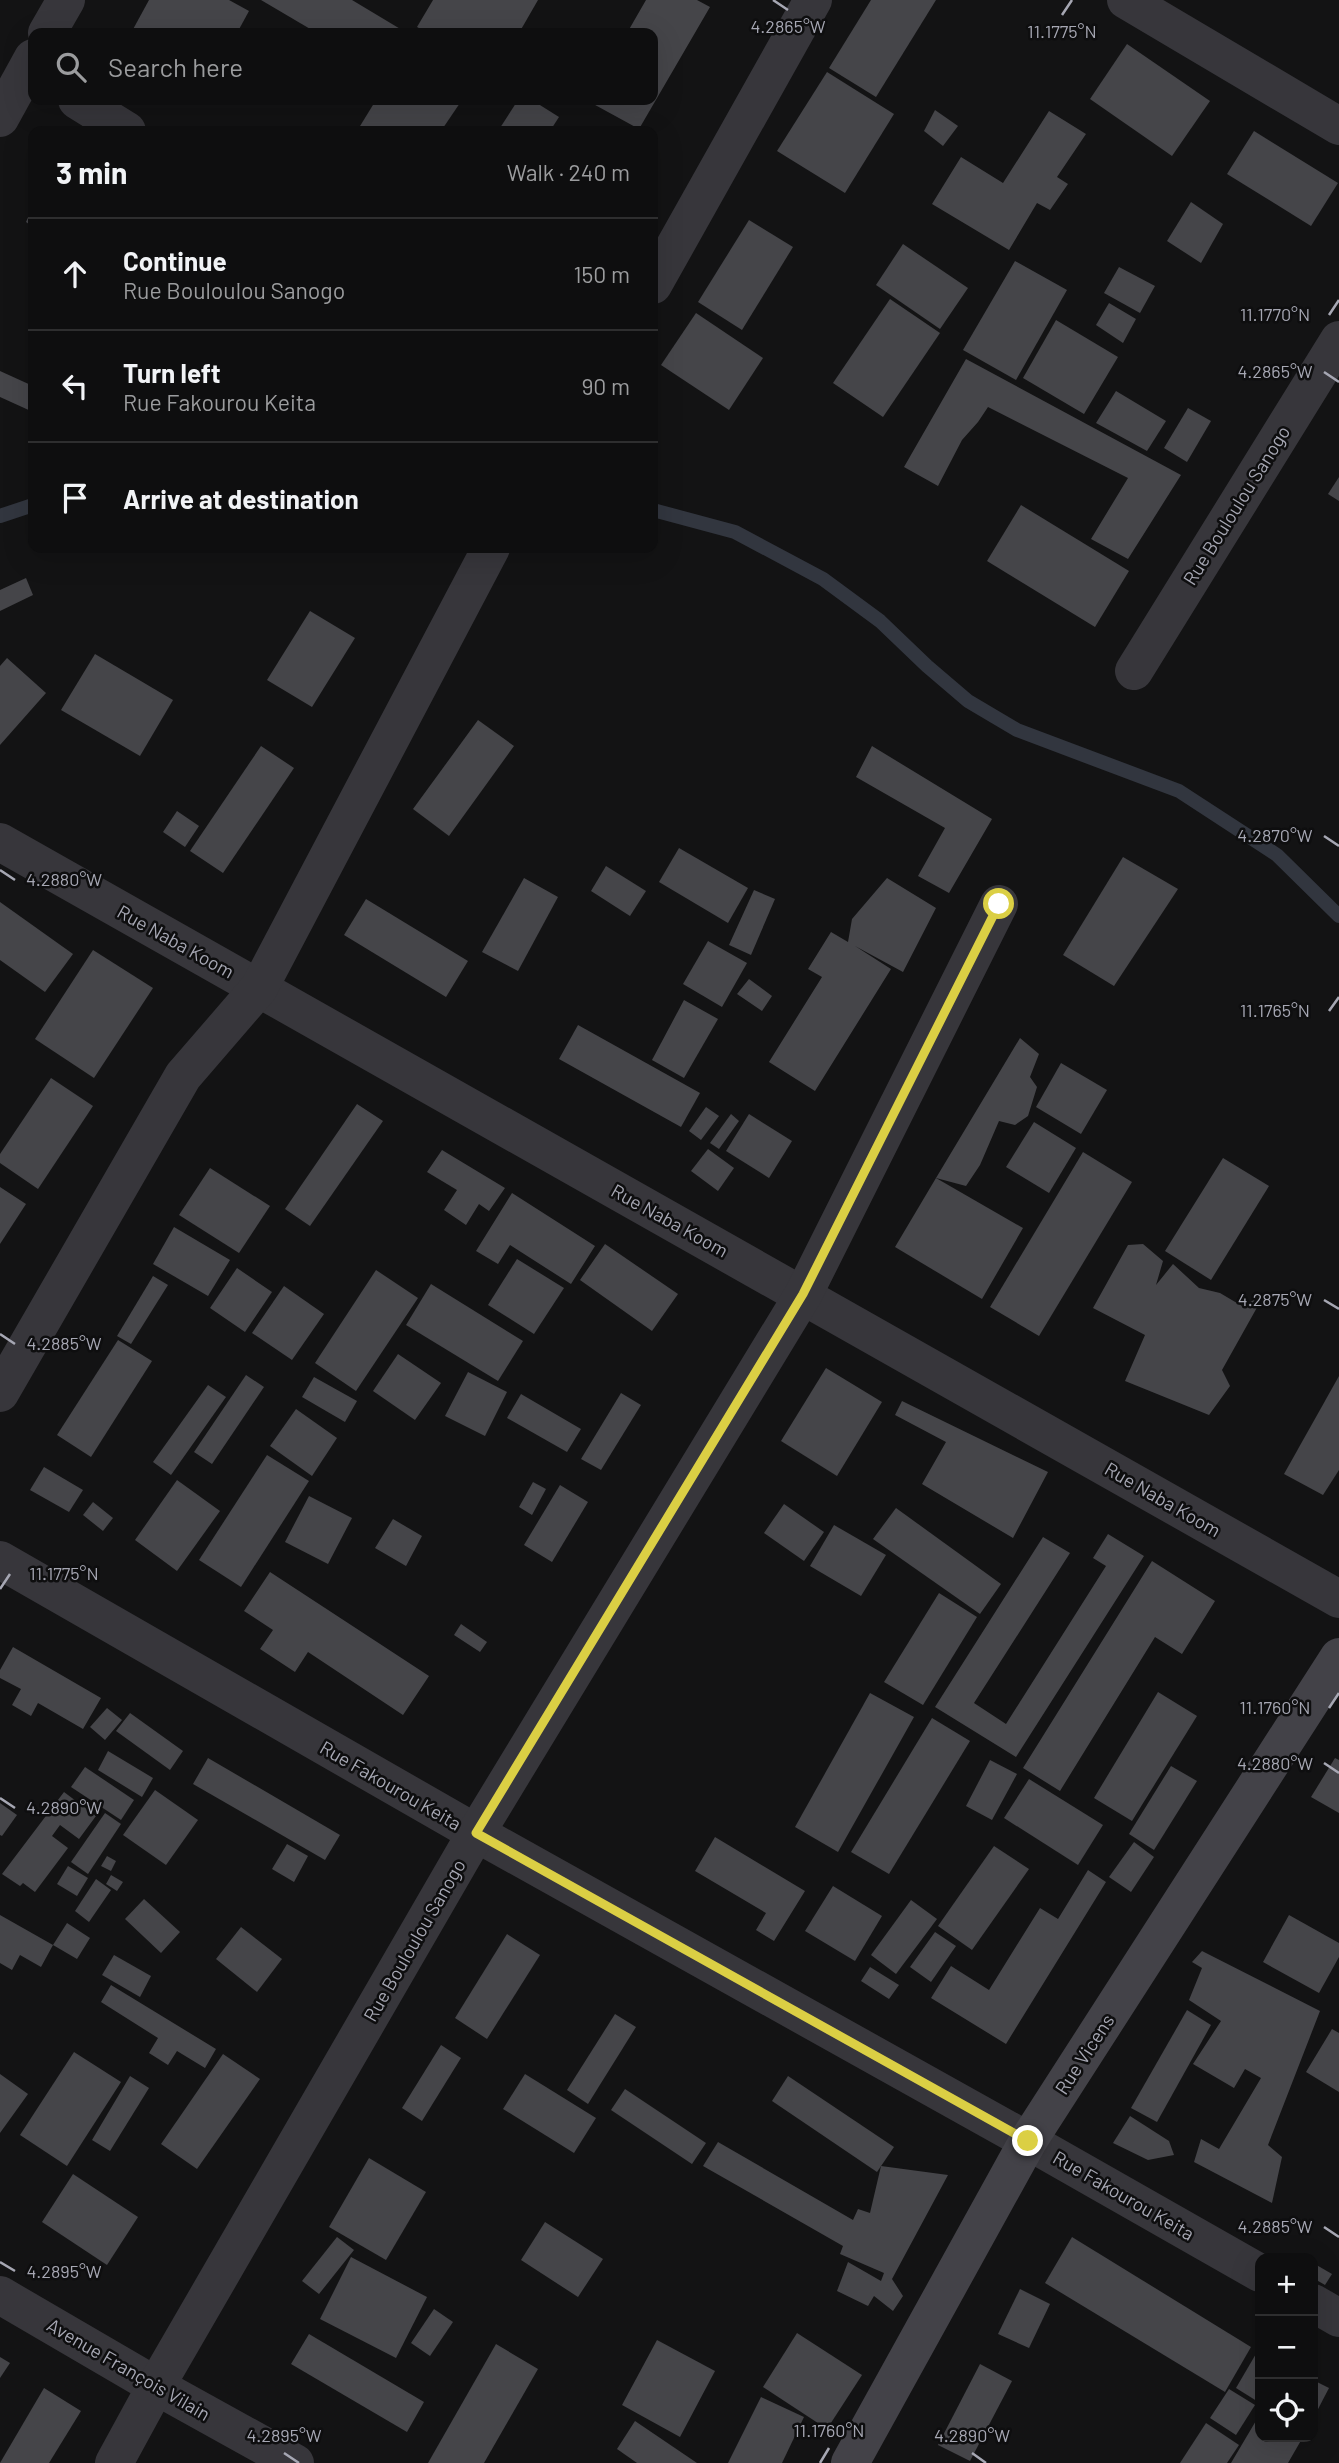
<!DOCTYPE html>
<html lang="en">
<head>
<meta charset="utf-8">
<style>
  body { margin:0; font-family:Barlow,sans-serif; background:#171718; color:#f1f3f6 }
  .controls { position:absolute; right:21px; bottom:21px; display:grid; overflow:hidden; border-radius:14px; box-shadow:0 7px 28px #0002 }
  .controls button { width:63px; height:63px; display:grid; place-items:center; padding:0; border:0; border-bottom:2px solid #2e2e2f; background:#0e0e0f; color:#f1f3f6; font:35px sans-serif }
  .stop { position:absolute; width:21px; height:21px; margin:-16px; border:5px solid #dbcf44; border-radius:50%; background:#fff }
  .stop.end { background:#dbcf44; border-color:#fff; box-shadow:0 2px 7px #0008 }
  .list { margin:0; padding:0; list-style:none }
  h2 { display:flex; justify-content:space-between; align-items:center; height:91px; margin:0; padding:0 28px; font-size:30px }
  h2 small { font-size:23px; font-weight:400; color:#9b9c9e }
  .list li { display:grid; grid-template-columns:46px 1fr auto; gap:21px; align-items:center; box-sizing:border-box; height:112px; padding:0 28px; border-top:2px solid #2e2e2f }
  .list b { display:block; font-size:26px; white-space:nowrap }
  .list p { margin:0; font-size:23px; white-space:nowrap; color:#9b9c9e }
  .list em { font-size:23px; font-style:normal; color:#9b9c9e }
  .icon { flex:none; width:38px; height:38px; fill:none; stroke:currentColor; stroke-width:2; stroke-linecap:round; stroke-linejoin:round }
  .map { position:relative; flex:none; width:1339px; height:2463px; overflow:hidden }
  .search { position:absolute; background:#0e0e0f; box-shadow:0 7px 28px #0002; left:28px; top:28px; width:630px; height:77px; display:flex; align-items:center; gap:18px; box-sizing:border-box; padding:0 24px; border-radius:14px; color:#9b9c9e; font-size:26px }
  .panel { position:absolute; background:#0e0e0f; box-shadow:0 7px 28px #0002; left:28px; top:126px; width:630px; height:427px; border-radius:14px }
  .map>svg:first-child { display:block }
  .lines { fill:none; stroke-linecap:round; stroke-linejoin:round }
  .stream { stroke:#32363f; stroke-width:14 }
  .building { fill:#454549 }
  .street { stroke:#37363b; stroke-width:38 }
  .secondary { stroke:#434248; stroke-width:38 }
  .route { stroke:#dbcf44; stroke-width:9 }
  .ticks { fill:none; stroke:#a6a7b3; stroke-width:2.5 }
  .labels { text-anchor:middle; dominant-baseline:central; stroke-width:5; stroke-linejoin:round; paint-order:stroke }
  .street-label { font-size:19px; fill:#a6a7b3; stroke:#0e0e0f }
  .ticks-label { font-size:18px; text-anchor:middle; fill:#a6a7b3; stroke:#0e0e0f; stroke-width:5; stroke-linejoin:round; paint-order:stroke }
</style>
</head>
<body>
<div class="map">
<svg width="1339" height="2463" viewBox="0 0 1339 2463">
  <rect width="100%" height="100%" fill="#131314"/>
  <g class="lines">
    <g class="stream">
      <path d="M653 510 735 532 823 579 880 621 927 666 968 701 1017 730 1179 791 1277 855 1339 916"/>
      <path d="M0 516 33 505"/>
    </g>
  </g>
  <g class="building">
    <path d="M149 0H229L249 11 237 33H131Z"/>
    <path d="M261 0H352L407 33H317Z"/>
    <path d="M433 0H538L519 33H428L417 27Z"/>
    <path d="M646 0H697L710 7 639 129 586 100H653V33H627Z"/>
    <path d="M871 0H936L876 97 829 68Z"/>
    <path d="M1127 44 1210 101 1172 156 1090 99Z"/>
    <path d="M827 72 894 114 845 193 777 151Z"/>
    <path d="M376 100H462L441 131H357Z"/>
    <path d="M518 100H532L559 117 550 131H498Z"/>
    <path d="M935 110 958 126 943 146 924 131Z"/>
    <path d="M1049 111 1086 134 1057 177 1068 184 1050 210 1037 203 1009 250 932 204 961 157 1003 183Z"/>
    <path d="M1254 131 1338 183 1311 226 1227 174Z"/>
    <path d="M1191 202 1223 224 1201 263 1167 241Z"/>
    <path d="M33 206V227L26 222Z"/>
    <path d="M749 220 793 247 742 330 698 302Z"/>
    <path d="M903 244 968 288 940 329 876 285Z"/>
    <path d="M1015 261 1067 290 1016 380 963 350Z"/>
    <path d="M1119 267 1155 286 1140 313 1104 293Z"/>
    <path d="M890 299 940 333 883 417 833 383Z"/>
    <path d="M1109 303 1136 319 1123 343 1096 325Z"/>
    <path d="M696 313 763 358 729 410 661 365Z"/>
    <path d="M1056 320 1118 357 1084 414 1023 378Z"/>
    <path d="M966 359 1181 475 1128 559 1091 539 1128 478 988 407 978 422 962 440 938 486 904 467Z"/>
    <path d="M0 371 33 386V412L0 397Z"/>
    <path d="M1116 391 1166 421 1147 451 1096 423Z"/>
    <path d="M1188 408 1211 421 1187 462 1164 448Z"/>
    <path d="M1339 477V501L1328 494Z"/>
    <path d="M1021 505 1129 571 1095 627 987 561Z"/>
    <path d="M26 578 33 595 0 611V590Z"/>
    <path d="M310 611 355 638 312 707 267 680Z"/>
    <path d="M95 654 173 700 140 756 61 710Z"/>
    <path d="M7 658 46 693 0 745V666Z"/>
    <path d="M478 720 514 746 449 836 413 809Z"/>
    <path d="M261 746 294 768 223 873 190 851Z"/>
    <path d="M872 746 992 819 949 893 918 876 945 828 856 777Z"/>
    <path d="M177 811 199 826 185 847 163 832Z"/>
    <path d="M679 848 748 888 728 923 659 882Z"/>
    <path d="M1123 857 1178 889 1114 986 1063 955Z"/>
    <path d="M606 866 646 891 630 916 591 891Z"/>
    <path d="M524 878 558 897 518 971 482 952Z"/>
    <path d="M887 878 936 908 903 972 855 946 891 969 815 1091 769 1062 822 977 808 969 831 932 848 942 852 919Z"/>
    <path d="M754 890 775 899 751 955 729 945Z"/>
    <path d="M366 899 468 961 446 997 344 935Z"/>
    <path d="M0 902 73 954 45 992 0 960Z"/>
    <path d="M708 941 747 963 722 1007 683 984Z"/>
    <path d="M93 950 153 988 94 1078 35 1039Z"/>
    <path d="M749 979 772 996 762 1011 737 994Z"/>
    <path d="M684 1000 718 1019 684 1078 652 1060Z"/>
    <path d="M578 1025 700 1093 681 1127 559 1059Z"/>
    <path d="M1020 1038 1039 1054 1030 1077 1037 1087 1028 1116 1015 1125 999 1121 980 1165 966 1186 936 1178Z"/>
    <path d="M1061 1063 1107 1090 1081 1134 1036 1107Z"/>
    <path d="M51 1078 93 1106 38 1189 0 1163V1154Z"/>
    <path d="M357 1104 383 1121 310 1226 285 1209Z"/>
    <path d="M706 1107 719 1116 701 1140 689 1131Z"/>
    <path d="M731 1114 739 1121 719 1149 710 1143Z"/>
    <path d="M749 1114 792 1141 769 1178 726 1151Z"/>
    <path d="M1034 1122 1076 1148 1049 1193 1006 1167Z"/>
    <path d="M708 1149 734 1168 718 1191 691 1171Z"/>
    <path d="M442 1150 505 1188 489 1211 479 1204 466 1225 444 1210 457 1190 427 1172Z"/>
    <path d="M1083 1152 1132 1182 1039 1336 990 1307Z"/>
    <path d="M1223 1158 1269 1186 1211 1280 1165 1251Z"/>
    <path d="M210 1168 270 1206 239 1253 179 1215Z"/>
    <path d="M936 1178 1023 1228 982 1299 895 1247Z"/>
    <path d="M0 1187 26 1204 0 1244Z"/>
    <path d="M512 1193 595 1246 571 1284 510 1245 498 1264 476 1251Z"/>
    <path d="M174 1227 230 1260 208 1296 153 1264Z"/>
    <path d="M605 1244 678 1294 652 1331 580 1280Z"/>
    <path d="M1143 1244 1163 1261 1156 1285 1173 1264 1199 1288 1220 1293 1242 1306 1264 1295 1222 1370 1230 1386 1209 1415 1125 1381 1145 1335 1093 1308 1128 1245Z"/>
    <path d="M517 1259 564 1288 534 1334 488 1305Z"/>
    <path d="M237 1268 272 1292 245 1332 210 1308Z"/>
    <path d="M376 1270 418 1298 356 1391 315 1363Z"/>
    <path d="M153 1276 168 1285 131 1344 117 1336Z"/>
    <path d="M431 1284 523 1341 498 1381 406 1325Z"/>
    <path d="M284 1286 324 1314 292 1360 252 1333Z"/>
    <path d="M118 1340 152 1361 91 1457 57 1435Z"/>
    <path d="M398 1354 441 1383 415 1420 373 1391Z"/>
    <path d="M826 1368 882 1402 837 1476 781 1441Z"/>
    <path d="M468 1372 507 1392 485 1436 445 1416Z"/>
    <path d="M246 1375 264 1387 212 1464 194 1452Z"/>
    <path d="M1339 1376V1470L1323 1495 1284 1474Z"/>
    <path d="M314 1377 357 1401 345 1422 302 1397Z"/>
    <path d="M208 1385 226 1397 171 1475 153 1462Z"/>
    <path d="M621 1393 641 1405 601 1470 581 1459Z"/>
    <path d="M521 1394 581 1429 567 1452 507 1418Z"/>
    <path d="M902 1401 1048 1472 1013 1538 922 1484 946 1442 895 1415Z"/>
    <path d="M296 1409 337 1438 312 1476 270 1446Z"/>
    <path d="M267 1455 309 1481 241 1587 199 1560Z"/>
    <path d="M44 1467 83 1490 69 1512 30 1490Z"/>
    <path d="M177 1480 220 1511 177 1571 135 1540Z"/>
    <path d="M533 1482 546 1489 532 1515 519 1507Z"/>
    <path d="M560 1485 588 1502 552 1562 524 1545Z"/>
    <path d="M309 1496 352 1518 328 1564 285 1542Z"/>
    <path d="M93 1502 113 1518 103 1531 83 1515Z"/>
    <path d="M784 1504 824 1532 804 1561 764 1533Z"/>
    <path d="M896 1508 1001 1584 980 1614 873 1539Z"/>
    <path d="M393 1519 422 1536 406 1566 375 1548Z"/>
    <path d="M834 1525 886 1555 861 1596 810 1566Z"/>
    <path d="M1108 1534 1144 1556 1016 1757 935 1707 1043 1537 1070 1553 974 1703 1006 1724 1106 1566 1093 1558Z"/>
    <path d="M1152 1561 1215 1601 1182 1654 1155 1637 1060 1791 1023 1768Z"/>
    <path d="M270 1572 429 1676 403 1715 308 1652 295 1672 260 1649 273 1630 244 1611Z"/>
    <path d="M939 1593 977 1617 923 1705 884 1682Z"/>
    <path d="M461 1624 487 1642 480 1652 454 1635Z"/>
    <path d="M13 1647 101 1698 83 1729 38 1703 31 1716 12 1705 21 1689 0 1678V1670Z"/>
    <path d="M1158 1692 1197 1716 1132 1821 1094 1798Z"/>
    <path d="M870 1693 914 1717 838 1852 795 1827Z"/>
    <path d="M107 1708 122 1720 105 1740 90 1727Z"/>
    <path d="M130 1713 183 1751 170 1770 116 1731Z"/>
    <path d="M932 1718 970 1741 889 1874 851 1852Z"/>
    <path d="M108 1751 153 1778 142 1797 98 1770Z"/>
    <path d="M208 1758 340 1835 325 1860 193 1784Z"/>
    <path d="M1335 1758 1339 1760V1813L1311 1797Z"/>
    <path d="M990 1760 1017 1774 992 1820 966 1806Z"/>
    <path d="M1171 1766 1197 1781 1154 1850 1129 1834Z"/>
    <path d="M85 1767 134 1800 121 1820 71 1787Z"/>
    <path d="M1029 1779 1103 1825 1078 1865 1004 1818Z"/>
    <path d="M155 1790 198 1820 166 1865 123 1835Z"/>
    <path d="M64 1792 96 1816 79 1839 60 1825 52 1836 68 1848 35 1892 23 1883 20 1886 2 1874Z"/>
    <path d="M0 1803 17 1815 2 1836 0 1835Z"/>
    <path d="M105 1813 121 1824 88 1874 71 1862Z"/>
    <path d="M715 1837 805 1891 774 1941 756 1930 766 1913 695 1871Z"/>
    <path d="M1134 1842 1154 1857 1131 1892 1109 1877Z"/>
    <path d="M287 1844 308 1856 294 1882 272 1869Z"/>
    <path d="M994 1846 1029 1869 972 1950 938 1926Z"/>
    <path d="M107 1856 116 1861 111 1871 101 1866Z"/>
    <path d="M68 1866 88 1878 77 1896 57 1884Z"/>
    <path d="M1088 1870 1106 1882 1006 2044 931 1998 951 1966 989 1990 1040 1908 1058 1919Z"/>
    <path d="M111 1875 123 1882 117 1891 106 1884Z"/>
    <path d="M96 1879 111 1890 89 1922 75 1911Z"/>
    <path d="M833 1886 882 1916 855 1961 805 1931Z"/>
    <path d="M144 1899 180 1932 161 1953 125 1919Z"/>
    <path d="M911 1900 937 1919 896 1974 871 1955Z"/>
    <path d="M0 1915 53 1945 41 1967 20 1955 12 1970 0 1963Z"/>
    <path d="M1289 1915 1339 1943V1957L1319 1993 1263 1962Z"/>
    <path d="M67 1923 90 1938 77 1959 53 1945Z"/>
    <path d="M241 1927 282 1959 257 1992 216 1959Z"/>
    <path d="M935 1932 956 1946 931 1982 910 1967Z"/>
    <path d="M507 1934 540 1955 487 2039 455 2018Z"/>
    <path d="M1202 1951 1320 2011 1268 2145 1282 2157 1272 2203 1194 2162 1201 2139 1219 2149 1261 2078 1245 2069 1234 2088 1193 2064 1221 2021 1189 2000 1202 1968 1192 1962Z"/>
    <path d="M114 1955 151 1976 140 1997 102 1975Z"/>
    <path d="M870 1967 899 1985 889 1999 861 1981Z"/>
    <path d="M111 1985 216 2049 205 2068 177 2051 168 2065 149 2053 158 2038 101 2002Z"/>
    <path d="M1187 2010 1211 2025 1157 2122 1131 2108Z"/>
    <path d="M615 2014 636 2027 588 2104 567 2090Z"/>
    <path d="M1332 2029 1339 2033V2092L1306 2072Z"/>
    <path d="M441 2045 461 2058 422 2121 402 2108Z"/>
    <path d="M74 2052 121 2082 67 2166 20 2135Z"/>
    <path d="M223 2054 260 2079 197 2169 161 2144Z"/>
    <path d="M0 2074 28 2094 0 2133Z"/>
    <path d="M525 2074 596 2118 574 2153 503 2109Z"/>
    <path d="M130 2076 149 2088 110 2151 92 2140Z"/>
    <path d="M788 2076 894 2147 877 2172 772 2101Z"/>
    <path d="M625 2089 706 2143 692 2164 611 2110Z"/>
    <path d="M1130 2116 1169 2141 1174 2155 1148 2160 1113 2143Z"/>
    <path d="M718 2142 853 2220 858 2209 870 2213 881 2166 948 2175 892 2279 903 2296 893 2311 874 2296 868 2306 837 2291 848 2262 881 2281 884 2273 840 2254 843 2246 703 2166Z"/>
    <path d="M369 2158 426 2192 386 2260 329 2227Z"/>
    <path d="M73 2174 138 2217 107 2265 42 2222Z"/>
    <path d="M545 2222 603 2259 578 2297 521 2260Z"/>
    <path d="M337 2237 354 2250 319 2294 302 2281Z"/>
    <path d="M1072 2237 1251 2347 1225 2392 1045 2283Z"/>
    <path d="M351 2257 427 2297 396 2358 320 2319Z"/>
    <path d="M1313 2263 1332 2274 1325 2285 1313 2278Z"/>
    <path d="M1020 2289 1050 2304 1029 2348 998 2334Z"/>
    <path d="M434 2309 453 2322 430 2356 411 2343Z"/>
    <path d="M797 2333 862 2375 827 2429 763 2387Z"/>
    <path d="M309 2334 424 2402 407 2432 291 2364Z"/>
    <path d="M657 2340 715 2371 680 2437 622 2405Z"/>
    <path d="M496 2344 538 2369 484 2463H428Z"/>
    <path d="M1260 2347V2403L1236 2388Z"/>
    <path d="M0 2357 10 2363 0 2378Z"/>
    <path d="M980 2364 1012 2381 970 2461 938 2445Z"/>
    <path d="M1313 2380 1329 2388 1316 2413 1313 2411Z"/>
    <path d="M44 2388 81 2411 49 2463H0Z"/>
    <path d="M1229 2389 1255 2405 1236 2435 1210 2418Z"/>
    <path d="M761 2397 804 2417 782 2463H728Z"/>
    <path d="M1260 2414V2437H1303L1288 2463H1231Z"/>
    <path d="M635 2421 697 2463H637L617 2449Z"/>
    <path d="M1206 2423 1239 2445 1227 2463H1180Z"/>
  </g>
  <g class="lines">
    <g class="street">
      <path d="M1126 0 1339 126"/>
      <path d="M47 33 66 0"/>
      <path d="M77 100 127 131"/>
      <path d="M0 118 33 58"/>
      <path d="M653 285 813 0"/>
      <path d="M1134 671 1339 340"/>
      <path d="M0 842 1339 1599"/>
      <path d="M0 1393 183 1076 259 988 491 548"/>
      <path d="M0 1560 476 1833 1028 2141 1260 2273"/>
      <path d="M0 2295 156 2386 295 2463"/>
      <path d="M1313 2303 1339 2318"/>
      <path d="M114 2463 156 2386 476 1833 803 1295 999 904"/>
    </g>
    <path class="secondary" d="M850 2463 1028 2141 1339 1657"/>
  </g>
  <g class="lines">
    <path class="route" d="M999 904 803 1294 476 1833 1028 2141"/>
  </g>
  <path class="ticks" d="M773 0 788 10M1062 15 1072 0M1329 315 1339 300M1324 372 1339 382M1324 836 1339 846M0 870 15 880M1329 1011 1339 997M1324 1300 1339 1309M0 1334 15 1344M0 1589 10 1574M1329 1708 1339 1693M1324 1763 1339 1773M0 1798 15 1808M1324 2227 1339 2237M0 2262 15 2271M284 2453 299 2463M972 2453 986 2463M820 2463 829 2448"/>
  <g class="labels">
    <g class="street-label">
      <text transform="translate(1236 505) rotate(-58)">Rue Bouloulou Sanogo</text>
      <text transform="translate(176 941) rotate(29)">Rue Naba Koom</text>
      <text transform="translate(670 1220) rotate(29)">Rue Naba Koom</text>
      <text transform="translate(1163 1499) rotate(30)">Rue Naba Koom</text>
      <text transform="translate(391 1785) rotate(30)">Rue Fakourou Keita</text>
      <text transform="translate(414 1940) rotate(-60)">Rue Bouloulou Sanogo</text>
      <text transform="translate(1084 2054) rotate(-57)">Rue Vicens</text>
      <text transform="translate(1124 2195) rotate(30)">Rue Fakourou Keita</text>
      <text transform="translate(129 2369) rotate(30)">Avenue François Vilain</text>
    </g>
  </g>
  <g class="ticks-label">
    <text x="788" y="33">4.2865°W</text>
    <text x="1062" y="38">11.1775°N</text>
    <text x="1275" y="321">11.1770°N</text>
    <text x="1275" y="378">4.2865°W</text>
    <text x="1275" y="842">4.2870°W</text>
    <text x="64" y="886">4.2880°W</text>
    <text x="1275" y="1017">11.1765°N</text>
    <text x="1275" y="1306">4.2875°W</text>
    <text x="64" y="1350">4.2885°W</text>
    <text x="64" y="1580">11.1775°N</text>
    <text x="1275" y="1714">11.1760°N</text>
    <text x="1275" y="1770">4.2880°W</text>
    <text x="64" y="1814">4.2890°W</text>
    <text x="1275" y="2233">4.2885°W</text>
    <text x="64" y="2278">4.2895°W</text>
    <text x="829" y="2437">11.1760°N</text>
    <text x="284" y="2442">4.2895°W</text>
    <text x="972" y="2442">4.2890°W</text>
  </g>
</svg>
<div class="controls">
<button>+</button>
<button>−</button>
<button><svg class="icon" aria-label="locate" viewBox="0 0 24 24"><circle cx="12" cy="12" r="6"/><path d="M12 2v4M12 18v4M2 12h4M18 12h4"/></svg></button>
</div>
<div class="stop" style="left:999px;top:904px"></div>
<div class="stop end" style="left:1028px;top:2141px"></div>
<div class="search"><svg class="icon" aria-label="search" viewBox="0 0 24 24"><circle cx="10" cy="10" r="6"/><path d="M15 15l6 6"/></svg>Search here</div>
<section class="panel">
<h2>3 min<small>Walk · 240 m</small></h2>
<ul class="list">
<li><svg class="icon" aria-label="ahead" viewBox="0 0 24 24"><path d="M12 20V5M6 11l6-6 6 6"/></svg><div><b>Continue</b><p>Rue Bouloulou Sanogo</p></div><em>150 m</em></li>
<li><svg class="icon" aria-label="left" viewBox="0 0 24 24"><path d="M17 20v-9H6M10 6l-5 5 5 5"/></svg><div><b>Turn left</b><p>Rue Fakourou Keita</p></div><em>90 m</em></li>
<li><svg class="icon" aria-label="arrive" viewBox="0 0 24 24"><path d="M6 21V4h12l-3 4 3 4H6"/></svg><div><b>Arrive at destination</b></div></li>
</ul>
</section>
</div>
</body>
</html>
